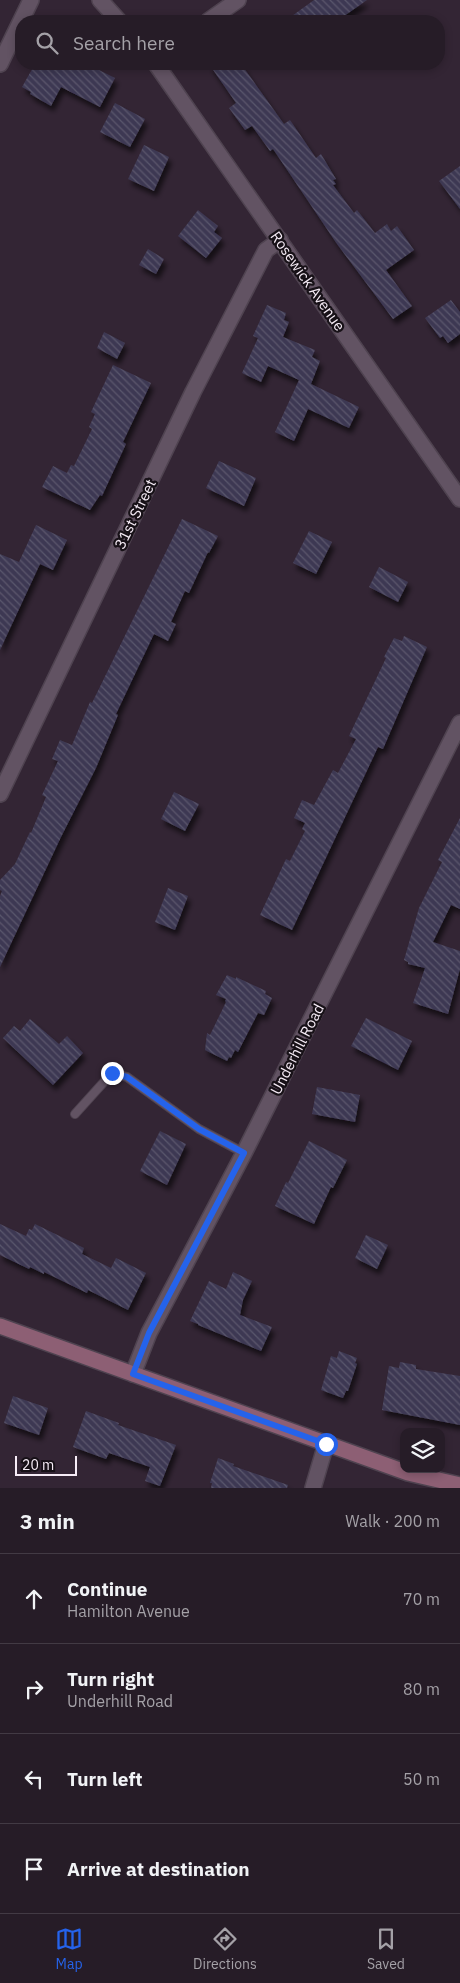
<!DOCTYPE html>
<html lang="en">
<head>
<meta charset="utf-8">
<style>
  body { margin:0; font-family:"IBM Plex Sans",sans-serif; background:#322933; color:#f1f3f6 }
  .controls { position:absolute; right:15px; bottom:15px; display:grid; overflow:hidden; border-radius:10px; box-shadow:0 2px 8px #0003 }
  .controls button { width:45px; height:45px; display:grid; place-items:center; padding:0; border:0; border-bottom:1px solid #423a44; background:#261c27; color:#f1f3f6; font:25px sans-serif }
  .scale { position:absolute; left:15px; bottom:12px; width:62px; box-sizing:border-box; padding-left:5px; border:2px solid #f6ecf6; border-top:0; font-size:14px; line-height:18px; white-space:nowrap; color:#f6ecf6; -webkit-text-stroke:4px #171117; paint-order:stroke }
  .stop { position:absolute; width:15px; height:15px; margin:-11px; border:4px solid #2563eb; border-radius:50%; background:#fff }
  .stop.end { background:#2563eb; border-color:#fff; box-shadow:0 1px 5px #0008 }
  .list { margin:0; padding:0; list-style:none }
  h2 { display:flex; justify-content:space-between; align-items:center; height:65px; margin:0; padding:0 20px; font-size:21px }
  h2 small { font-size:16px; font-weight:400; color:#a4a1a7 }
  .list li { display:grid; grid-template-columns:32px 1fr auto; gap:15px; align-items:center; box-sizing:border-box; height:90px; padding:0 20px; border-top:1px solid #423a44 }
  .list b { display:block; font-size:19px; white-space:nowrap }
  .list p { margin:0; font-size:16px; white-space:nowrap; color:#a4a1a7 }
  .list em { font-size:16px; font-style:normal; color:#a4a1a7 }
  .icon { flex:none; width:28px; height:28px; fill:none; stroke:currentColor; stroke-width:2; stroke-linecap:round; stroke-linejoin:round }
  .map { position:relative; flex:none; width:460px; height:1488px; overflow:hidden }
  .search { position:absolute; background:#261c27; box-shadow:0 2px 8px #0003; left:15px; right:15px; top:15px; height:55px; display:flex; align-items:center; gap:12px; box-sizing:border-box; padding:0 18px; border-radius:20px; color:#a4a1a7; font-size:19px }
  .sheet { height:425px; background:#261c27 }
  nav { display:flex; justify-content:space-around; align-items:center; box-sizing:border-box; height:70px; border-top:1px solid #423a44; background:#261c27; font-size:14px; color:#a4a1a7 }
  nav a { display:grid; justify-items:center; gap:2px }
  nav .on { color:#2563eb }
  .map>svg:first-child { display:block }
  .building { fill:url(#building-back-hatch); filter:url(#shadow) }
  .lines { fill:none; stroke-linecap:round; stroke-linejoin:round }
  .lane-casing { stroke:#4f4350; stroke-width:10 }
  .street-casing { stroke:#4f4350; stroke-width:18 }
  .secondary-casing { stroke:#4f4350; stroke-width:18 }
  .lane { stroke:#625363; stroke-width:8 }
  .street { stroke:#625363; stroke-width:15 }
  .secondary { stroke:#8d5f74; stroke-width:15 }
  .route { stroke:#2563eb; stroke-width:6 }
  .labels { text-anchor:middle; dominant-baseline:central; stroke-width:4.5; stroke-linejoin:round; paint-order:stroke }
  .street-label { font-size:15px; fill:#f6ecf6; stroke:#171117 }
</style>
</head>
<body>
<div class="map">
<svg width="460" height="1488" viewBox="0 0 460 1488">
  <defs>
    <pattern id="building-back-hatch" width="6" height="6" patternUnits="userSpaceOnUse" patternTransform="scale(1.25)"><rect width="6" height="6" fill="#3e3953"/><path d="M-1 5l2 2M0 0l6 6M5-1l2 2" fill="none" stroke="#5a566c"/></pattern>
    <filter id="shadow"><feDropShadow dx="3" dy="5.5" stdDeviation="2.5" flood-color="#0009"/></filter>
  </defs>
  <rect width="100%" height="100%" fill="#332534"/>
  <g class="building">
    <path d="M314 0H367L337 21H285Z"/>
    <path d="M35 64H87L115 78 100 107 61 87 51 106 30 94 31 92 22 87Z"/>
    <path d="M209 64H241L284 124 290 120 316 158 321 154 336 179 333 180 336 184 333 185 354 213 357 210 375 233 387 224 391 231 397 226 414 250 386 270 412 306 393 319 337 244 273 149 270 151 252 126 245 130 229 108 236 103Z"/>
    <path d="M115 103 145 119 130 147 100 132Z"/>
    <path d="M144 145 169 157 154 191 128 179Z"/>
    <path d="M460 166V209L439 181Z"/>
    <path d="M198 210 218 226 214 232 222 238 206 258 178 236Z"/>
    <path d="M148 249 164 259 156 274 139 265Z"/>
    <path d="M451 300 460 312V334L448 343 443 336 440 338 425 318Z"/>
    <path d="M267 305 286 313 284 320 289 322 283 337 315 350 312 357 320 361 311 384 359 407 349 428 308 409 294 441 275 432 299 380 268 366 261 382 242 373 258 338 253 336Z"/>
    <path d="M104 332 125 343 117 359 97 348Z"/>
    <path d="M113 365 151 383 123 442 126 444 102 496 100 495 90 510 42 487 53 466 67 473 71 465 74 466 92 429 89 427 95 414 91 412Z"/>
    <path d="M219 461 256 478 244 506 206 488Z"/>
    <path d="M182 519 218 536 209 553 208 552 189 593 185 591 171 622 176 624 168 641 154 634 116 714 118 715 96 768 61 837 0 967V896L2 891 0 890V880L15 864 30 832 31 833 46 797 42 795 58 761 52 759 60 740 72 745 90 702 92 703Z"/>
    <path d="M36 525 67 540 53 570 40 564 0 650V554L19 562Z"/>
    <path d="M309 531 332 542 316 574 293 563Z"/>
    <path d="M379 567 408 582 398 602 369 587Z"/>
    <path d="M404 636 427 647 383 749 378 747 371 762 292 930 260 915 286 859 290 861 305 831 302 829 305 823 294 818 302 800 314 805 333 770 338 773 356 739 349 736 386 658 384 657 394 638 402 641Z"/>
    <path d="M174 792 199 804 185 831 161 819Z"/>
    <path d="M460 818V909L451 905 433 942 460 951V969L448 1014 413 1003 425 968 408 964V962L404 960 419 908 442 862 438 860Z"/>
    <path d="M168 888 188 896 175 930 155 922Z"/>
    <path d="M227 975 236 979V977L266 991 265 994 272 998 264 1015 258 1013 238 1052 235 1050 231 1058 229 1057 227 1061 205 1050 207 1033 210 1035 226 1002 225 1001 226 999 216 995Z"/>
    <path d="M366 1018 412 1041 398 1070 351 1046Z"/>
    <path d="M30 1019 59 1044 67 1036 83 1053 53 1085 3 1038 14 1026 20 1031Z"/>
    <path d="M317 1087 360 1095 355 1122 312 1114Z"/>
    <path d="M160 1131 186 1144 167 1185 140 1171Z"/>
    <path d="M309 1141 347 1160 333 1188 331 1187 314 1224 275 1206 286 1182 288 1183Z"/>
    <path d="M0 1224 26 1236 29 1229 32 1230 35 1224 84 1248 82 1254 111 1268 116 1258 146 1273 128 1310 88 1290 87 1293 44 1272V1274L30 1267 29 1269 0 1255Z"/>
    <path d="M366 1235 388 1245 377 1269 355 1258Z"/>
    <path d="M233 1272 252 1281 243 1300 240 1315 272 1327 261 1351 198 1325V1324L190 1321 209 1281 226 1289Z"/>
    <path d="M339 1351 357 1358 355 1363 357 1364 348 1391H346L343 1398 321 1390 331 1356 337 1358Z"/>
    <path d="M400 1362 416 1365V1369L460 1376V1425L382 1410 389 1366 399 1368Z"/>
    <path d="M13 1396 48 1408 39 1435 4 1423Z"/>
    <path d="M86 1411 119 1423 118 1425 176 1445 160 1486 145 1481 150 1467 109 1453 106 1459 73 1447Z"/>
    <path d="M218 1458 234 1464 233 1466 288 1485 287 1488H211L212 1483H210Z"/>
  </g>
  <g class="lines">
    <defs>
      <path id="lane" d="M75 1114 112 1073 127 1077 199 1129 244 1153"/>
      <g id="street">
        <path d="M100 0 119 21"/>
        <path d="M208 21 238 0"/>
        <path d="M0 64 31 0"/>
        <path d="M156 64 460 499"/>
        <path d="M0 794 193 392 266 250 280 240"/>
        <path d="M133 1374 149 1333 244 1153 460 723"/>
        <path d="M313 1488 326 1444"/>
      </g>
      <path id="secondary" d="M0 1326 408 1473 460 1485"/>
    </defs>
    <use href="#lane" class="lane-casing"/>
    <use href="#street" class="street-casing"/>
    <use href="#secondary" class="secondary-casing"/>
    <use href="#lane" class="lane"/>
    <use href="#street" class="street"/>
    <use href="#secondary" class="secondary"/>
  </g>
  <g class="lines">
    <path class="route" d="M112 1073 127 1077 199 1129 244 1153 149 1333 133 1374 326 1444"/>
  </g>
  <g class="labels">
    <g class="street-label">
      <text transform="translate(308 281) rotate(55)">Rosewick Avenue</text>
      <text transform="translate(135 514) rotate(-64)">31st Street</text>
      <text transform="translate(297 1049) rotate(-63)">Underhill Road</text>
    </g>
  </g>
</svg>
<div class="controls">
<button><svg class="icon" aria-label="layers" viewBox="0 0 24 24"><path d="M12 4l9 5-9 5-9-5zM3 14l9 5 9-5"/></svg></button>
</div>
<div class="scale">20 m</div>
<div class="stop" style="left:326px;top:1444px"></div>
<div class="stop end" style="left:112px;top:1073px"></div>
<div class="search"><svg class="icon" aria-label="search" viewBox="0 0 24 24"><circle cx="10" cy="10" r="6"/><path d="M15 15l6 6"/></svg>Search here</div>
</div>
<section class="sheet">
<h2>3 min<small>Walk · 200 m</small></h2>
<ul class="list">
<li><svg class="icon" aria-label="ahead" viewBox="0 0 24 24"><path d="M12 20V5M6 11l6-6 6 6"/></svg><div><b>Continue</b><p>Hamilton Avenue</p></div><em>70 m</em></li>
<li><svg class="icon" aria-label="right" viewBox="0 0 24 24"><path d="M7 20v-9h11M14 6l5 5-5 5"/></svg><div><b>Turn right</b><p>Underhill Road</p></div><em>80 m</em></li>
<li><svg class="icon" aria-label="left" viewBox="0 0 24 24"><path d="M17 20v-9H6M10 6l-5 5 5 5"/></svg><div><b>Turn left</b></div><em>50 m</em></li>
<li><svg class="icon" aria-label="arrive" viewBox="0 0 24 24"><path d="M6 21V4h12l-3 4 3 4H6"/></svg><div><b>Arrive at destination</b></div></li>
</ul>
</section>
<nav>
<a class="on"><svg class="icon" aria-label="map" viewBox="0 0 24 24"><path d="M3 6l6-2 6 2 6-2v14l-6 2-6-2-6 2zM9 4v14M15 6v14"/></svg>Map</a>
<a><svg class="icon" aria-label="directions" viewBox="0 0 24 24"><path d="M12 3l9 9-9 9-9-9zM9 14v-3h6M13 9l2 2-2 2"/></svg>Directions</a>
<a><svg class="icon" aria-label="saved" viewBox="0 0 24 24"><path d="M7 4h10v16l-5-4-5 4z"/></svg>Saved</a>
</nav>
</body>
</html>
